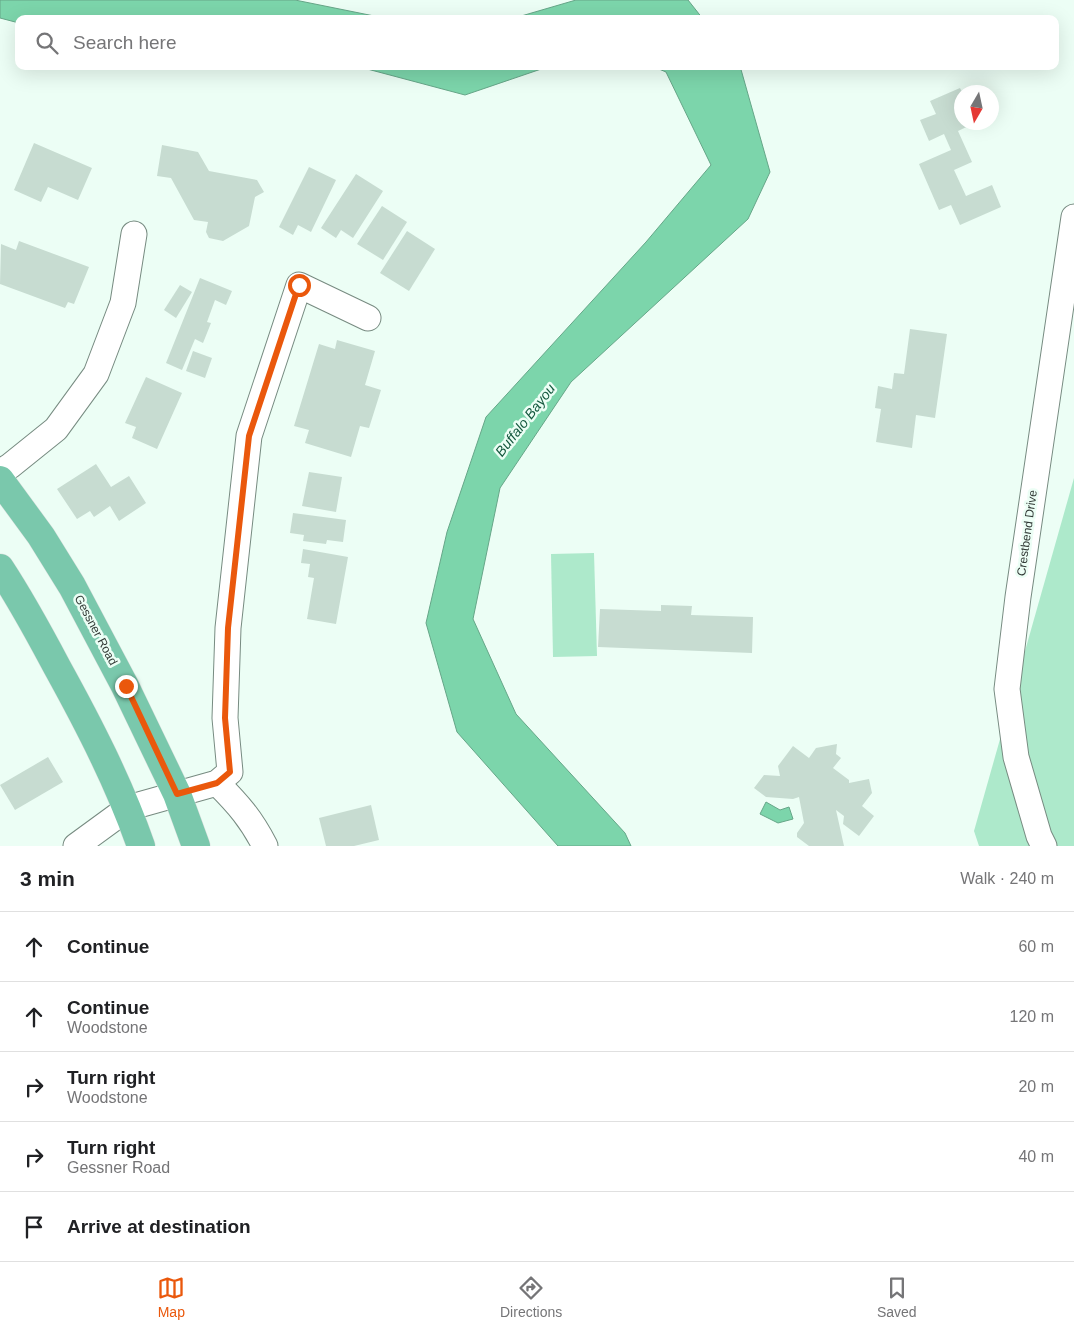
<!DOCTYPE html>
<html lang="en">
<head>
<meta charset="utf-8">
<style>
  body { margin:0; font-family:Helvetica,sans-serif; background:#f2f2f2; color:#202124 }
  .compass { position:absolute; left:954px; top:85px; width:45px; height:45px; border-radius:50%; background:#fff; box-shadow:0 5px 20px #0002; rotate:189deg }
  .stop { position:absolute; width:15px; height:15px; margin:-11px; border:4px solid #ea580c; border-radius:50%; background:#fff }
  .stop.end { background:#ea580c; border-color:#fff; box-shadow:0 1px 5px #0008 }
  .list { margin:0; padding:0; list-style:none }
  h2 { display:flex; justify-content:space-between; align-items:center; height:65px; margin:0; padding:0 20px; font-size:21px }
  h2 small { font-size:16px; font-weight:400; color:#757577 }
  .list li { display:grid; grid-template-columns:32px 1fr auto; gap:15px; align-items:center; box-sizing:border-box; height:70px; padding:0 20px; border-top:1px solid #e0e0e0 }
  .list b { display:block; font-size:19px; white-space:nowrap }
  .list p { margin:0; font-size:16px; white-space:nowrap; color:#757577 }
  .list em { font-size:16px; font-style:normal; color:#757577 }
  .icon { flex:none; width:28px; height:28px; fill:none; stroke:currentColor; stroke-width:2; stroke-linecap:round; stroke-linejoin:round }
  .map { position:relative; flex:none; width:1074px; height:846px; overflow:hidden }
  .search { position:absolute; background:#fff; box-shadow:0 5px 20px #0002; left:15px; right:15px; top:15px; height:55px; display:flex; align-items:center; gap:12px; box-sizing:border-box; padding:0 18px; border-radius:10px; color:#757577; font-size:19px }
  .sheet { height:415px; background:#fff }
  nav { display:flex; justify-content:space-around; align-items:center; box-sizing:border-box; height:70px; border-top:1px solid #e0e0e0; background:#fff; font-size:14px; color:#757577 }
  nav a { display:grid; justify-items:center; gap:2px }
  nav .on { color:#ea580c }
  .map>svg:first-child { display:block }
  .green { fill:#ade9cb }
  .water { fill:#7cd5ab; stroke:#66a688 }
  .building { fill:#c7dcd1 }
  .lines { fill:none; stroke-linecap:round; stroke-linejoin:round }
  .minor-casing { stroke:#778b81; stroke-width:27 }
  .major-casing { stroke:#dedfdf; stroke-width:29 }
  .minor { stroke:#fff; stroke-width:25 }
  .major { stroke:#7ac8ac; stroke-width:28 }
  .route { stroke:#ea580c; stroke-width:6 }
  .labels { text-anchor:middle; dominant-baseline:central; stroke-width:5; stroke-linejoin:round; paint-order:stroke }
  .street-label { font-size:12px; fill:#323a36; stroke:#ecfef5 }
  .water-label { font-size:14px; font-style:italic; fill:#15593f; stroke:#ecfef5 }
</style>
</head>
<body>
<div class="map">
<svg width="1074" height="846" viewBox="0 0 1074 846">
  <rect width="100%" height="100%" fill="#ecfef5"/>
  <g class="green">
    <path d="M1074 478V846H979L974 831Z"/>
    <path d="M594 553 597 656 553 657 551 554Z"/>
  </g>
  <g class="water">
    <path d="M0 0H295L389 19H19V23L0 18Z"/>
    <path d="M576 0H688L703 19H511Z"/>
    <path d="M356 66H550L465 95Z"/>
    <path d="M652 66H740L770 172 748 219 571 382 500 488 473 619 516 714 625 833 631 846H558L457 732 426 623 447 532 486 417 646 242 711 165 666 72Z"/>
    <path d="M766 802 780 810 789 807 793 819 778 823 760 814Z"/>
  </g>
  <g class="building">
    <path d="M960 88 962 92V122H977L958 131 972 162 954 170 966 196 992 185 1001 207 960 225 951 205 939 210 919 164 951 150 944 134 929 141 920 120 936 114 930 101Z"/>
    <path d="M34 143 92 168 78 200 48 187 41 202 14 190Z"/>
    <path d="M162 145 198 152 209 171 257 180 264 192 255 197 249 226 223 241 209 238 206 232 208 222 194 220 171 178 157 176Z"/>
    <path d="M309 167 336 180 311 232 298 225 293 235 279 227Z"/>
    <path d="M356 174 383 191 353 238 341 230 336 238 321 228Z"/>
    <path d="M382 206 407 222 383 260 357 244Z"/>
    <path d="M407 231 435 249 409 291 380 273Z"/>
    <path d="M19 241 89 267 74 304 68 302 65 308 0 284 1 244 16 250Z"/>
    <path d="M200 278 232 291 226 305 215 300 207 322 211 323 203 343 195 339 182 370 166 363Z"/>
    <path d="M180 285 192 292 176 318 164 310Z"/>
    <path d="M910 329 947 334 935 418 916 415 912 448 876 442 881 409 875 408 878 386 892 389 894 373 904 374Z"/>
    <path d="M337 340 375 351 365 385 381 390 369 428 360 426 351 457 305 443 309 430 294 426 319 344 335 349Z"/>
    <path d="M193 351 212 358 205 378 186 371Z"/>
    <path d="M146 377 182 393 157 449 132 438 136 427 125 423Z"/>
    <path d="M96 464 111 487 129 476 146 503 119 521 110 506 94 517 90 511 77 519 57 489Z"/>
    <path d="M309 472 342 477 336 512 302 506Z"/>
    <path d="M293 513 346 520 343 542 327 540 326 544 303 541 304 535 290 533Z"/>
    <path d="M303 549 348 557 336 624 307 619 314 578 308 577 310 564 301 563Z"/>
    <path d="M661 605 692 606 691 615 753 617 752 653 598 647 600 609 661 611Z"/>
    <path d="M837 744 836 754 841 758 833 768 849 780V783L869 779 872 793 862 806 874 816 859 836 843 824 844 816 836 810 844 846H809L797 837V833L804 823 799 797 793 799 766 797 754 788 764 775 780 776 778 766 793 746 809 758 816 748Z"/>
    <path d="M48 757 63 782 15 810 0 785Z"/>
    <path d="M371 805 379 840 354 846H326L319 818Z"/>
  </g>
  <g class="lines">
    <defs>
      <g id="minor">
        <path d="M0 472 10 466 56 429 96 374 123 303 134 234"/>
        <path d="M217 783C239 805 251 819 265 846"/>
        <path d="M76 846 128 808 217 783 230 772 225 718 228 628 249 436 299 285 368 318"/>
        <path d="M1044 846 1039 836 1016 757 1007 689 1018 597 1074 217"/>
      </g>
      <g id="major">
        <path d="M0 480 41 536 72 586 125 686 177 794 196 846"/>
        <path d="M0 568C21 600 39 633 57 667 89 725 119 783 141 846"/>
      </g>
    </defs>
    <use href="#minor" class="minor-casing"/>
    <use href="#major" class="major-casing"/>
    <use href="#minor" class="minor"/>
    <use href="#major" class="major"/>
  </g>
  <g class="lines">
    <path class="route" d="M126 686 177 794 217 783 230 772 225 718 228 628 249 436 299 285"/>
  </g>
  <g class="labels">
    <g class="street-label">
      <text transform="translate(1027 533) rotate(-82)">Crestbend Drive</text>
      <text transform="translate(96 630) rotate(62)">Gessner Road</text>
    </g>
    <g class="water-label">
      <text transform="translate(525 420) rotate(-52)">Buffalo Bayou</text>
    </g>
  </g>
</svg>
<svg class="compass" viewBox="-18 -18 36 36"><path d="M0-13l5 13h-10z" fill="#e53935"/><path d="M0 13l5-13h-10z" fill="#757577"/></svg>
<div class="stop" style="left:299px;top:285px"></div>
<div class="stop end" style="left:126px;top:686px"></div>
<div class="search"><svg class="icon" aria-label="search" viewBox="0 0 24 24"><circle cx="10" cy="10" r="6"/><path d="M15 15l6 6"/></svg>Search here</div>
</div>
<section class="sheet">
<h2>3 min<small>Walk · 240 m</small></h2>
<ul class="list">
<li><svg class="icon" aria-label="ahead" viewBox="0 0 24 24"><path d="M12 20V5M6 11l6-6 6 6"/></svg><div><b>Continue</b></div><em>60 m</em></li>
<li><svg class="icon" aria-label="ahead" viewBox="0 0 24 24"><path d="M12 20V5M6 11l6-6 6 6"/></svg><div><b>Continue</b><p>Woodstone</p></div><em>120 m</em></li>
<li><svg class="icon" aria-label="right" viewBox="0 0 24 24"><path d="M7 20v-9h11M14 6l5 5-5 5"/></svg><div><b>Turn right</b><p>Woodstone</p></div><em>20 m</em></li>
<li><svg class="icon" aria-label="right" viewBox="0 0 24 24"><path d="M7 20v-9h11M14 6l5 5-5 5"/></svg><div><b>Turn right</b><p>Gessner Road</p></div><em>40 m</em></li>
<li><svg class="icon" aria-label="arrive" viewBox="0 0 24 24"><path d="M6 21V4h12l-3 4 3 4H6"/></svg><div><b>Arrive at destination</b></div></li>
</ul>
</section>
<nav>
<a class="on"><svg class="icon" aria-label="map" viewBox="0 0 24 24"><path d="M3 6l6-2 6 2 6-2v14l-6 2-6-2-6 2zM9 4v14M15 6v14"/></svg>Map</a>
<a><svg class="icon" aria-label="directions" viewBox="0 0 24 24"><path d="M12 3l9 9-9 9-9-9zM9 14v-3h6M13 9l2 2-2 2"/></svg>Directions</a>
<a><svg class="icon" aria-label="saved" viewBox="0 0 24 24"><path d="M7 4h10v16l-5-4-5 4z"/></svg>Saved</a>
</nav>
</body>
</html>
